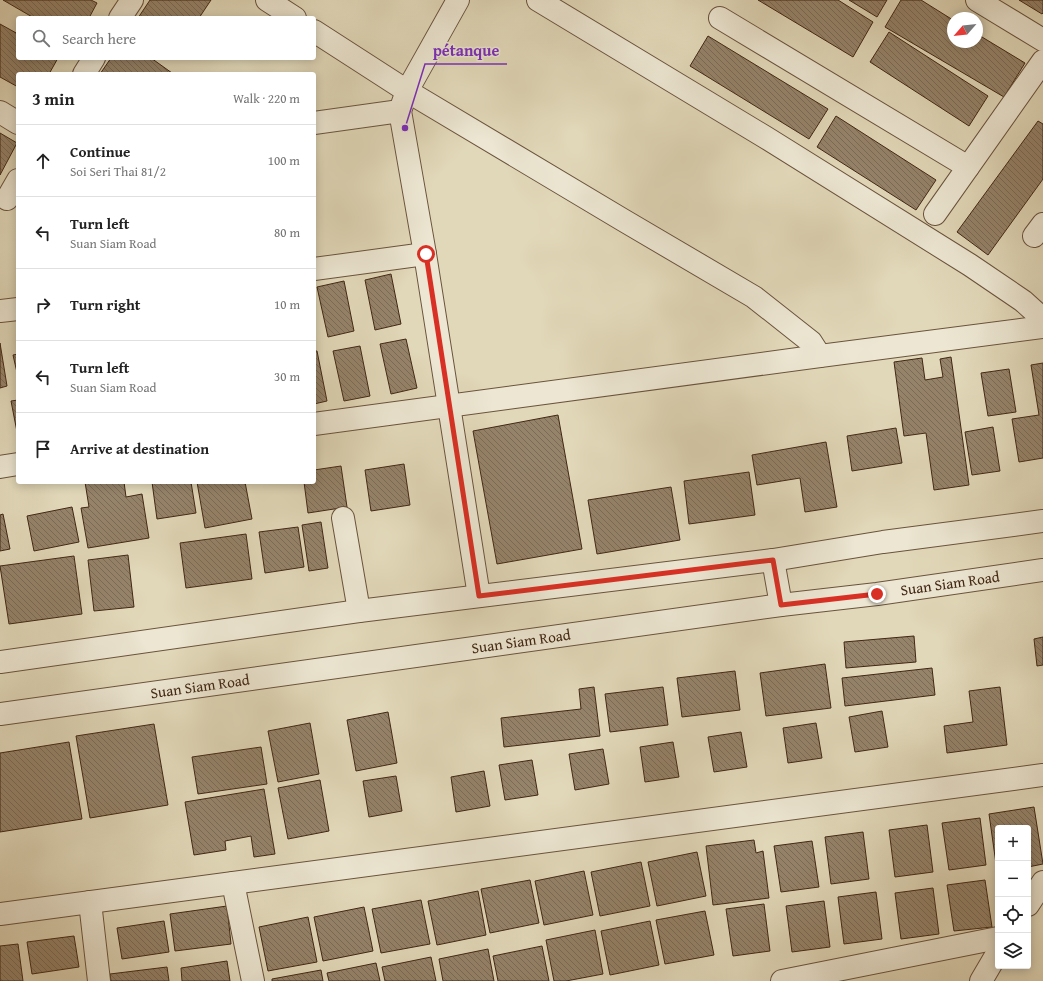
<!DOCTYPE html>
<html lang="en">
<head>
<meta charset="utf-8">
<style>
  body { margin:0; font-family:"Gentium Book Plus",serif; background:#f2f2f2; color:#222 }
  .controls { position:absolute; right:12px; bottom:12px; display:grid; overflow:hidden; border-radius:4px; box-shadow:0 2px 10px #0003 }
  .controls button { width:36px; height:36px; display:grid; place-items:center; padding:0; border:0; border-bottom:1px solid #e0e0e0; background:#fff; color:#222; font:20px sans-serif }
  .compass { position:absolute; left:947px; top:12px; width:36px; height:36px; border-radius:50%; background:#fff; box-shadow:0 2px 10px #0003; rotate:242deg }
  .stop { position:absolute; width:12px; height:12px; margin:-9px; border:3px solid #d93025; border-radius:50%; background:#fff }
  .stop.end { background:#d93025; border-color:#fff; box-shadow:0 1px 4px #0008 }
  .list { margin:0; padding:0; list-style:none }
  h2 { display:flex; justify-content:space-between; align-items:center; height:52px; margin:0; padding:0 16px; font-size:17px }
  h2 small { font-size:13px; font-weight:400; color:#767676 }
  .list li { display:grid; grid-template-columns:26px 1fr auto; gap:12px; align-items:center; box-sizing:border-box; height:72px; padding:0 16px; border-top:1px solid #e0e0e0 }
  .list b { display:block; font-size:15px; white-space:nowrap }
  .list p { margin:0; font-size:13px; white-space:nowrap; color:#767676 }
  .list em { font-size:13px; font-style:normal; color:#767676 }
  .icon { flex:none; width:22px; height:22px; fill:none; stroke:currentColor; stroke-width:2; stroke-linecap:round; stroke-linejoin:round }
  .map { position:relative; flex:none; width:1043px; height:981px; overflow:hidden }
  .search { position:absolute; background:#fff; box-shadow:0 2px 10px #0003; left:16px; top:16px; width:300px; height:44px; display:flex; align-items:center; gap:10px; box-sizing:border-box; padding:0 14px; border-radius:4px; color:#767676; font-size:15px }
  .panel { position:absolute; background:#fff; box-shadow:0 2px 10px #0003; left:16px; top:72px; width:300px; height:412px; border-radius:4px }
  .map>svg:first-child { display:block }
  .building { fill:url(#building-back-hatch); stroke:#422714 }
  .lines { fill:none; stroke-linecap:round; stroke-linejoin:round }
  .minor-casing { stroke:#6a533d; stroke-width:24 }
  .minor { stroke:#ece6d2; stroke-width:22 }
  .route { stroke:#d93025; stroke-width:5 }
  .labels { text-anchor:middle; dominant-baseline:central; stroke-width:3; stroke-linejoin:round; paint-order:stroke }
  .street-label { font-size:15px; fill:#422714; stroke:#ece6d2 }
  .leader { fill:none; stroke:#7b2cbf; stroke-width:1.5 }
  .callout-dot { fill:#7b2cbf; stroke:#ece6d2; stroke-width:1.5 }
  .callout-label { font-size:16px; text-anchor:middle; font-weight:bold; fill:#7b2cbf; stroke:#ece6d2; stroke-width:3; stroke-linejoin:round; paint-order:stroke }
</style>
</head>
<body>
<div class="map">
<svg width="1043" height="981" viewBox="0 0 1043 981">
  <defs>
    <pattern id="building-back-hatch" width="6" height="6" patternUnits="userSpaceOnUse"><rect width="6" height="6" fill="#95836a"/><path d="M-1 5l2 2M0 0l6 6M5-1l2 2" fill="none" stroke="#7b6b56"/></pattern>
  </defs>
  <rect width="100%" height="100%" fill="#e1d8b9"/>
  <filter id="stains"><feTurbulence type="fractalNoise" baseFrequency=".005" numOctaves="4"/><feColorMatrix values="0 0 0 0 .2 0 0 0 0 .09 0 0 0 0 .02 0 0 0 .5 -.17"/></filter>
  <radialGradient id="worn" r=".72"><stop offset=".6" stop-color="#630" stop-opacity="0"/><stop offset="1" stop-color="#630" stop-opacity=".3"/></radialGradient>
  <g class="building">
    <path d="M3 0H91L97 3 89 18H34Z"/>
    <path d="M150 0H211L199 18H138Z"/>
    <path d="M758 0H838L873 22 853 57Z"/>
    <path d="M849 0H887L877 17Z"/>
    <path d="M901 0H921L953 20V42H977V34L1025 63 1004 97 885 27Z"/>
    <path d="M1019 0H1043V13L1042 14Z"/>
    <path d="M0 24 18 34V58H58L49 74H18V87L0 77Z"/>
    <path d="M889 32 988 96 969 126 870 62Z"/>
    <path d="M708 36 828 109 809 139 690 66Z"/>
    <path d="M111 58H151L172 73 171 74H100Z"/>
    <path d="M836 116 936 180 916 210 817 147Z"/>
    <path d="M1038 121 1043 124V179L988 255 957 232Z"/>
    <path d="M0 133 17 143 0 175Z"/>
    <path d="M391 274 401 324 375 330 365 280Z"/>
    <path d="M344 281 354 331 328 337 317 287Z"/>
    <path d="M406 339 417 388 391 394 380 344Z"/>
    <path d="M0 343 7 386 0 388Z"/>
    <path d="M360 346 370 396 344 401 333 351Z"/>
    <path d="M314 351H317L327 401 314 404Z"/>
    <path d="M18 354V377L13 355Z"/>
    <path d="M951 357 969 485 934 490 926 433 904 436 894 362 922 358 925 380 943 377 940 359Z"/>
    <path d="M1043 363V458L1019 462 1012 419 1039 415 1031 365Z"/>
    <path d="M1009 369 1016 412 988 416 981 373Z"/>
    <path d="M18 400V437L11 401Z"/>
    <path d="M558 415 582 549 497 564 473 431Z"/>
    <path d="M993 427 1000 471 972 475 965 432Z"/>
    <path d="M896 428 902 463 852 471 847 436Z"/>
    <path d="M826 442 837 507 805 512 800 478 757 485 752 455Z"/>
    <path d="M404 464 410 505 371 511 365 470Z"/>
    <path d="M341 466 347 507 308 513 304 482H314V470Z"/>
    <path d="M749 472 755 515 689 524 684 481Z"/>
    <path d="M85 482H124L126 497 142 494 149 538 88 548 81 508 89 507Z"/>
    <path d="M152 482H191L196 513 157 519Z"/>
    <path d="M197 482H245L252 519 205 528Z"/>
    <path d="M671 487 680 540 597 554 588 500Z"/>
    <path d="M72 507 79 542 34 551 27 516Z"/>
    <path d="M3 514 10 549 0 551V515Z"/>
    <path d="M321 522 328 568 309 571 302 525Z"/>
    <path d="M298 527 304 567 265 573 259 532Z"/>
    <path d="M246 534 252 579 186 588 180 543Z"/>
    <path d="M128 555 134 607 94 611 88 560Z"/>
    <path d="M74 556 82 614 9 624 0 566Z"/>
    <path d="M914 636 916 662 846 668 844 642Z"/>
    <path d="M1043 637V665L1037 666 1034 639Z"/>
    <path d="M825 664 831 708 766 716 760 673Z"/>
    <path d="M932 668 935 695 845 706 842 678Z"/>
    <path d="M735 671 740 710 682 717 677 678Z"/>
    <path d="M594 687 600 736 504 747 501 718 581 709 579 689Z"/>
    <path d="M663 687 668 725 610 732 605 694Z"/>
    <path d="M1000 687 1007 745 947 753 944 726 973 722 969 691Z"/>
    <path d="M882 711 888 747 855 752 849 717Z"/>
    <path d="M388 712 397 763 356 771 347 720Z"/>
    <path d="M310 723 319 774 278 782 268 731Z"/>
    <path d="M816 723 822 758 788 763 783 728Z"/>
    <path d="M154 724 168 805 90 818 76 736Z"/>
    <path d="M741 732 747 767 714 772 708 737Z"/>
    <path d="M69 742 82 819 0 832V753Z"/>
    <path d="M673 742 679 777 645 782 640 747Z"/>
    <path d="M261 747 267 784 198 794 192 757Z"/>
    <path d="M603 749 609 784 575 790 569 754Z"/>
    <path d="M532 760 538 795 505 800 499 765Z"/>
    <path d="M484 771 490 806 456 812 451 777Z"/>
    <path d="M396 776 402 811 369 817 363 781Z"/>
    <path d="M320 780 329 831 288 839 278 788Z"/>
    <path d="M264 789 275 854 254 857 251 836 225 841 226 850 194 855 185 802Z"/>
    <path d="M1034 807 1043 864 1028 867V828H998L997 871 989 814Z"/>
    <path d="M980 818 986 865 949 870 942 823Z"/>
    <path d="M927 825 933 872 895 877 889 830Z"/>
    <path d="M863 832 869 879 831 884 825 837Z"/>
    <path d="M754 840 756 853 763 851 769 898 713 905 706 846Z"/>
    <path d="M812 841 819 887 781 892 774 846Z"/>
    <path d="M697 852 706 896 657 906 648 862Z"/>
    <path d="M641 862 650 906 600 916 591 872Z"/>
    <path d="M584 871 593 915 544 925 535 881Z"/>
    <path d="M530 880 539 923 490 933 481 889Z"/>
    <path d="M985 880 992 927 954 931 947 885Z"/>
    <path d="M933 888 939 934 901 939 895 893Z"/>
    <path d="M478 891 486 935 437 945 428 901Z"/>
    <path d="M876 892 882 939 844 944 838 897Z"/>
    <path d="M421 900 430 944 381 953 372 909Z"/>
    <path d="M824 901 830 947 792 952 786 906Z"/>
    <path d="M764 904 770 951 733 956 726 909Z"/>
    <path d="M227 906 231 944 175 951 170 914Z"/>
    <path d="M364 907 373 951 323 961 314 917Z"/>
    <path d="M705 911 714 955 665 964 656 920Z"/>
    <path d="M308 917 317 962 268 971 259 927Z"/>
    <path d="M164 921 169 952 122 959 117 928Z"/>
    <path d="M650 921 659 965 610 975 601 931Z"/>
    <path d="M595 930 603 974 566 981H554L546 940Z"/>
    <path d="M74 936 79 967 32 974 27 942Z"/>
    <path d="M18 944 23 981H0V946Z"/>
    <path d="M542 946 549 981H498L493 956Z"/>
    <path d="M488 949 494 981H443L439 959Z"/>
    <path d="M431 957 436 981H385L382 967Z"/>
    <path d="M227 961 230 981H182L181 968Z"/>
    <path d="M376 963 380 981H329L327 973Z"/>
    <path d="M167 967 169 981H111L110 974Z"/>
    <path d="M321 970 323 981H272V979Z"/>
  </g>
  <g class="lines">
    <defs>
      <g id="minor">
        <path d="M267 0 295 18"/>
        <path d="M458 0 407 91 400 111 425 254 479 596"/>
        <path d="M538 0 765 137 970 265 1023 301 1043 319"/>
        <path d="M977 0 1043 40"/>
        <path d="M120 18 132 0"/>
        <path d="M720 18 968 167"/>
        <path d="M314 31 407 91 623 220 754 297 811 342 820 356"/>
        <path d="M84 74 94 58"/>
        <path d="M0 112 18 123"/>
        <path d="M314 123 400 111"/>
        <path d="M7 199 18 180"/>
        <path d="M935 214 1043 61"/>
        <path d="M1034 236 1043 224"/>
        <path d="M314 269 425 254"/>
        <path d="M0 311 18 309"/>
        <path d="M314 424 820 356 1043 327"/>
        <path d="M0 467 18 464"/>
        <path d="M343 518 359 611"/>
        <path d="M773 560 781 605"/>
        <path d="M0 662 359 611 773 560 883 542 1043 521"/>
        <path d="M0 714 781 605 877 594 1043 570"/>
        <path d="M233 883 253 981"/>
        <path d="M90 902 99 981"/>
        <path d="M1028 905 1043 882"/>
        <path d="M0 914 1043 775"/>
        <path d="M782 981 998 938"/>
        <path d="M981 981 998 952"/>
      </g>
    </defs>
    <use href="#minor" class="minor-casing"/>
    <use href="#minor" class="minor"/>
  </g>
  <g class="lines">
    <path class="route" d="M426 254 479 596 773 560 781 605 877 594"/>
  </g>
  <g class="labels">
    <g class="street-label">
      <text transform="translate(950 583) rotate(-8)">Suan Siam Road</text>
      <text transform="translate(521 641) rotate(-8)">Suan Siam Road</text>
      <text transform="translate(200 686) rotate(-8)">Suan Siam Road</text>
    </g>
  </g>
  <path class="leader" d="M405 128L425 64H507"/>
  <circle class="callout-dot" cx="405" cy="128" r="4"/>
  <g class="callout-label">
    <text x="466" y="56">pétanque</text>
  </g>
  <rect width="100%" height="100%" filter="url(#stains)"/>
  <rect width="100%" height="100%" fill="url(#worn)"/>
</svg>
<div class="controls">
<button>+</button>
<button>−</button>
<button><svg class="icon" aria-label="locate" viewBox="0 0 24 24"><circle cx="12" cy="12" r="6"/><path d="M12 2v4M12 18v4M2 12h4M18 12h4"/></svg></button>
<button><svg class="icon" aria-label="layers" viewBox="0 0 24 24"><path d="M12 4l9 5-9 5-9-5zM3 14l9 5 9-5"/></svg></button>
</div>
<svg class="compass" viewBox="-18 -18 36 36"><path d="M0-13l5 13h-10z" fill="#e53935"/><path d="M0 13l5-13h-10z" fill="#767676"/></svg>
<div class="stop" style="left:426px;top:254px"></div>
<div class="stop end" style="left:877px;top:594px"></div>
<div class="search"><svg class="icon" aria-label="search" viewBox="0 0 24 24"><circle cx="10" cy="10" r="6"/><path d="M15 15l6 6"/></svg>Search here</div>
<section class="panel">
<h2>3 min<small>Walk · 220 m</small></h2>
<ul class="list">
<li><svg class="icon" aria-label="ahead" viewBox="0 0 24 24"><path d="M12 20V5M6 11l6-6 6 6"/></svg><div><b>Continue</b><p>Soi Seri Thai 81/2</p></div><em>100 m</em></li>
<li><svg class="icon" aria-label="left" viewBox="0 0 24 24"><path d="M17 20v-9H6M10 6l-5 5 5 5"/></svg><div><b>Turn left</b><p>Suan Siam Road</p></div><em>80 m</em></li>
<li><svg class="icon" aria-label="right" viewBox="0 0 24 24"><path d="M7 20v-9h11M14 6l5 5-5 5"/></svg><div><b>Turn right</b></div><em>10 m</em></li>
<li><svg class="icon" aria-label="left" viewBox="0 0 24 24"><path d="M17 20v-9H6M10 6l-5 5 5 5"/></svg><div><b>Turn left</b><p>Suan Siam Road</p></div><em>30 m</em></li>
<li><svg class="icon" aria-label="arrive" viewBox="0 0 24 24"><path d="M6 21V4h12l-3 4 3 4H6"/></svg><div><b>Arrive at destination</b></div></li>
</ul>
</section>
</div>
</body>
</html>
